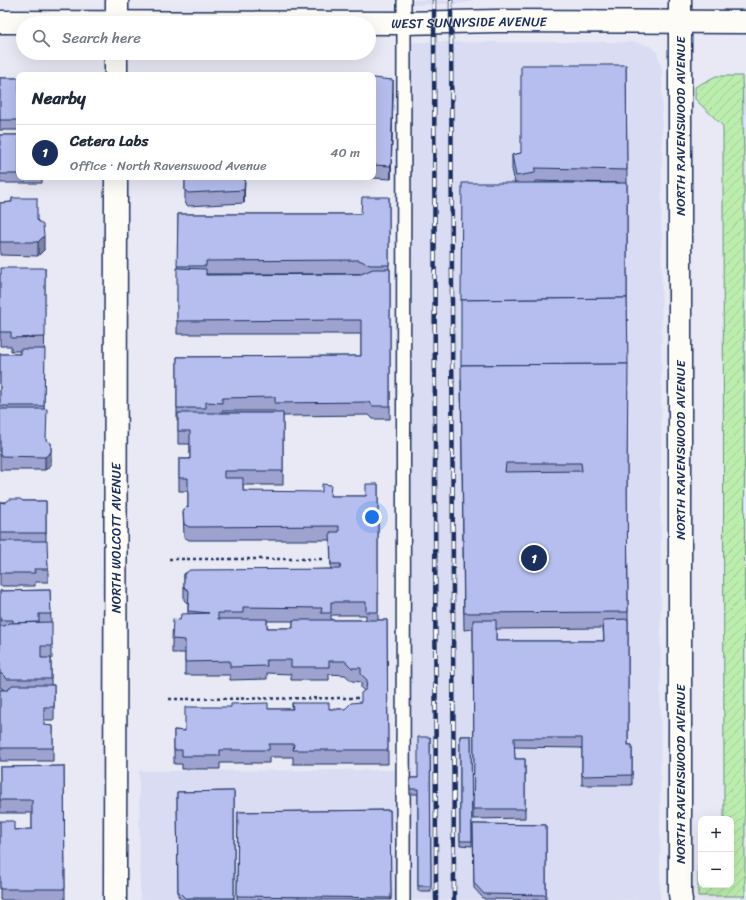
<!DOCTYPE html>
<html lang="en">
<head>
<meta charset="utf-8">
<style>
  body { margin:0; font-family:Sriracha,sans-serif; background:#f6f6f7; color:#1f2937 }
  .controls { position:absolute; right:12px; bottom:12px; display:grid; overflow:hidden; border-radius:8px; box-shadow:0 4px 16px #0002 }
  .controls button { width:36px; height:36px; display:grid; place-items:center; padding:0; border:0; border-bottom:1px solid #e0e1e3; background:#fff; color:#1f2937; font:20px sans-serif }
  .you { position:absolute; left:372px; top:517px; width:14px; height:14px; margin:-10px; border:3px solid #fff; border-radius:50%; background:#1a73e8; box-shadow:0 0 0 6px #1a73e833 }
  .badge { display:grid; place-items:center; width:26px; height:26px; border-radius:50%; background:#1b2f5e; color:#fff; font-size:13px; font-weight:700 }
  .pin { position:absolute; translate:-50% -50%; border:2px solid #fff; box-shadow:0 1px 4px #0006 }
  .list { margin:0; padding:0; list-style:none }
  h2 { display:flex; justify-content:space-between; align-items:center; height:52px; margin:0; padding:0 16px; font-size:17px }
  h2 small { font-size:13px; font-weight:400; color:#747a83 }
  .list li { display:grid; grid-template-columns:26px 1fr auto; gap:12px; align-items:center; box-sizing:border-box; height:56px; padding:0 16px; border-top:1px solid #e0e1e3 }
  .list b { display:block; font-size:15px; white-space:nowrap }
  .list p { margin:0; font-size:13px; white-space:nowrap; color:#747a83 }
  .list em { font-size:13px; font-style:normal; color:#747a83 }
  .icon { flex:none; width:22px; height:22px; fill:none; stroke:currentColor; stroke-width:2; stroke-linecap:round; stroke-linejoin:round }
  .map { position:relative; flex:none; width:746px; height:900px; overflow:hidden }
  .search { position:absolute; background:#fff; box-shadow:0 4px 16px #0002; left:16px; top:16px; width:360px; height:44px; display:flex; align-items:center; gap:10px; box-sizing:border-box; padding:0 14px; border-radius:22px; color:#747a83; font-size:15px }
  .panel { position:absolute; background:#fff; box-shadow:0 4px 16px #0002; left:16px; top:72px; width:360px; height:108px; border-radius:8px }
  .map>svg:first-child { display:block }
  .built { fill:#d9dcf3 }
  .garden { fill:url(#garden-furrows); stroke:#6b8e86 }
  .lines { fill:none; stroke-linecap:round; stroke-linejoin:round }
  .lane-casing { stroke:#1b2f5e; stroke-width:16 }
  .street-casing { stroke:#1b2f5e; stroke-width:25 }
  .path { stroke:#1b2f5e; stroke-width:2.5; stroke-dasharray:3 3; stroke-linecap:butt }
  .lane { stroke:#fdfcf7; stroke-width:13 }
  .street { stroke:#fdfcf7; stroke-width:22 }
  .rail-casing { stroke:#1b2f5e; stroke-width:4.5 }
  .rail { stroke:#fdfcf7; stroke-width:3; stroke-dasharray:9; stroke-linecap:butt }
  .wall { fill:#9da3ce; stroke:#1b2f5e; fill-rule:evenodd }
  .shaded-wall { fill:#7f85a7; stroke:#1b2f5e }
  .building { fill:#b6beef; stroke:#1b2f5e; fill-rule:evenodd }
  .labels { text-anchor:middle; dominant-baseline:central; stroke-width:3; stroke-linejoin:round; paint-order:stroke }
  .street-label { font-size:13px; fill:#1b2f5e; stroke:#fdfcf7 }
</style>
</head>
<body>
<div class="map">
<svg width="746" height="900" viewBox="0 0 746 900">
  <defs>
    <pattern id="garden-furrows" width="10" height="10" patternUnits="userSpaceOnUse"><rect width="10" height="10" fill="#bbedad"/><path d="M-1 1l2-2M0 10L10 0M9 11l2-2" fill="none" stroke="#a0cc97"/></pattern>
  </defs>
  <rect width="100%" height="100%" fill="#e8e9f5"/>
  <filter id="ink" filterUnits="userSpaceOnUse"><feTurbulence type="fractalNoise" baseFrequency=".025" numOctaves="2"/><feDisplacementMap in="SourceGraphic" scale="8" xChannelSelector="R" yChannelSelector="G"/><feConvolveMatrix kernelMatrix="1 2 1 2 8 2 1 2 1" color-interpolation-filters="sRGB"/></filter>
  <g filter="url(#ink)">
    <g class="built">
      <path d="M404 0H473L466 3 404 5Z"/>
      <path d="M404 42H635L650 46 657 52 662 69 660 900H140L139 771 403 770Z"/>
      <path d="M742 84H746V786L744 158Z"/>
    </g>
    <path class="garden" d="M716 76H742L744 158 745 896H698V863L701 865V885H731V819H724L723 126 695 99V87Z"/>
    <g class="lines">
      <defs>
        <path id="lane" d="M403 900 404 0"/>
        <g id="street">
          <path d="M117 0V23"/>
          <path d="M680 0V894L681 900"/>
          <path id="s1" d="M0 22 404 23 496 21 746 22"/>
          <path d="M116 75V53"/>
          <path id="s2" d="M115 900 116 177"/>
        </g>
      </defs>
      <use href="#lane" class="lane-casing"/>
      <use href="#street" class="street-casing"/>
      <g class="path">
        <path d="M169 559H322"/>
        <path d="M169 699 358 698"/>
      </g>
      <use href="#lane" class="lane"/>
      <use href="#street" class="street"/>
      <defs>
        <g id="rail">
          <path d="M434 0 436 900"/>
          <path d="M451 0 454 900"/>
        </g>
      </defs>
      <use href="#rail" class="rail-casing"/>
      <use href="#rail" class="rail"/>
    </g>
    <g class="wall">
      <path d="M626 65 627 183V481L628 612V745H632V785H582V748L514 747 515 759H525V818L473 819 474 762 473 629 464 630 461 381 515 183 512 169V155L521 153ZM535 181 574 182 620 183H535ZM603 628 604 641H496V629Z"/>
      <rect x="0" y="78" width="19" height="52"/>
      <path d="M373 78 393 93 391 179 356 177H373Z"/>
      <path d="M0 135H19V177H42V183H0Z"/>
      <path d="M183 177H245L244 203 188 206 185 203V180L186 179H183Z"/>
      <path d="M389 197V269H390V419H373L369 415 283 416V485H243V491L331 496H366L378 484V620H387L388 764H293V757H269V763H220V769H182V764H174V730L185 731 268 709H292V703L329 709H345L361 702 364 691 361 688V682L352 681 345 675 329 674V680H291V674L267 673V679L230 680V675H185V653H172V639L180 620 188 614V604L184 600V574L331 569 330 540H189L184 537 183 510 188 507V491H179V459H190V444H178V421H177V357L361 356V334H177L178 214H361ZM206 274H360L206 275ZM222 411H275V413H222ZM331 615H366V620H331ZM267 621H293V628H267Z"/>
      <path d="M12 198 37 220 44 250 38 256 0 255V203L12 202Z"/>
      <path d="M45 268 44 409 46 440 51 465 45 470H0V354H20V351H11V346H0V274Z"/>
      <path d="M23 501H46V541L48 569V582H35V586H0V502Z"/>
      <path d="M50 590 51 622 52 646V659H51V685H54V720H44V725L53 726V761H0V690H4L2 688H0V591Z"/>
      <path d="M460 736H471L472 846 460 845Z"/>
      <path d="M430 737 431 891H418V794H410V778H418Z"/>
      <path d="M64 766 65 900H0V821L14 830 32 829V813H0V767Z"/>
      <path d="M234 791V900H182L178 896 177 792Z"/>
      <path d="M390 810 391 900H237L238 812Z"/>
      <path d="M473 824 546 825V900L484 899 474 888Z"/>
    </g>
    <g class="shaded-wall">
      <path d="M393 80V93L391 179V166Z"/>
      <path d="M245 177 244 203V190Z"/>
      <path d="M44 236V250L38 256V242Z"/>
      <path d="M51 443V465L45 470V457Z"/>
    </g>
    <g class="building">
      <path d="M521 65H626L627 170 535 168V173L516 176 512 155 521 153Z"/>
      <rect x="0" y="78" width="19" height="42"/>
      <path d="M373 78 393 80 391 166 373 165Z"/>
      <rect x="0" y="135" width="19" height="39"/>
      <path d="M187 177H245L244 190 188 193 185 190V180Z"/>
      <path d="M462 183H627V298L461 300Z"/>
      <path d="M362 197H389V265H370L359 260 206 261V266H177L178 214H361Z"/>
      <path d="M12 198H37V220L43 225 44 236 38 242H0V203L12 202Z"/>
      <path d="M1 268H45V337L11 338V332H0V274H1Z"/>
      <path d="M177 268 206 269V275L361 274 373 269H390V406H373L369 402 275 403V397L222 398V403L206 402V408H177V357L361 356V320L177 321Z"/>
      <path d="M627 298 628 364 461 365V300Z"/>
      <path d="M20 349H45L44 406H0V354H20Z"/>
      <path d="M628 364 627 472 628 612 464 613 461 365ZM506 463H581L582 471 505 472Z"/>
      <path d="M0 409H47L46 440 51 443V452L45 457 0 456Z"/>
      <path d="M178 413H283V471H224V478H243V491L322 492V484L331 485 330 496H366V484H378V612H366V602H331V613H321L322 608 243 607V613H218V619H267V628H293V620H387L388 750H293L294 744H269V750H220V756H182V750H174V730L185 731V707H231V704L268 703V709H293L292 703H329V709H345L351 703 361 702V693L366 689 367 680 361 674V668H352L345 661H329V667H291V660H266L267 666 230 667V661L185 662V640L172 639 173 619 180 620 181 614 209 613 188 611 189 591 184 587V574L190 570 340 569 341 564H331L330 532H339V526L189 527 184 524 183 510 188 507V478H179V459H190V431H178Z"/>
      <path d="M10 499H20L23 501H46V533H0V502L5 503Z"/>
      <path d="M0 541H47L48 569H34L35 573H0Z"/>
      <path d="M50 590 51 614H39V622L13 623V620H0V591Z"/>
      <path d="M628 619V745H632V775L582 776V738H514L515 759H525V809H473L474 758 473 620H496V641H604L603 620Z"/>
      <path d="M52 622V646H41V658H51V679H7L2 674H0V626H4L10 623Z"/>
      <path d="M12 685H54V707H44V725L53 726V748H0V690H8Z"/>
      <path d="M460 736H471L472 841H460Z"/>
      <path d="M418 737H430L431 886H418V789H410V778H418Z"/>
      <path d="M64 766 65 889H0V821H14V830L32 829V800H0V767Z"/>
      <path d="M234 791V898H185L178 891 177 792Z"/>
      <path d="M390 810 391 898 237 896 238 812Z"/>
      <path d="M473 824 546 825V895L484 894 474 883Z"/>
    </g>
  </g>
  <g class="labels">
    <g class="street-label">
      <text stroke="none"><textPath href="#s1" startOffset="469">WEST SUNNYSIDE AVENUE</textPath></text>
      <text transform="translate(680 126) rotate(-90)">NORTH RAVENSWOOD AVENUE</text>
      <text transform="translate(680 450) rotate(-90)">NORTH RAVENSWOOD AVENUE</text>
      <text stroke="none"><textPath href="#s2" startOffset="362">NORTH WOLCOTT AVENUE</textPath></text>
      <text transform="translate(680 774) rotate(-90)">NORTH RAVENSWOOD AVENUE</text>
    </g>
  </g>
</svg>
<div class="controls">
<button>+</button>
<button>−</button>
</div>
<div class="you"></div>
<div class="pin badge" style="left:534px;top:558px">1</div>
<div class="search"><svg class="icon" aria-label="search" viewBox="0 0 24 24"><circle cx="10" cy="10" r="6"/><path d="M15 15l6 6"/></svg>Search here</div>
<section class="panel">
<h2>Nearby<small></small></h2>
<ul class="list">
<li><span class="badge">1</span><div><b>Cetera Labs</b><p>Office · North Ravenswood Avenue</p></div><em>40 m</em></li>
</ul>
</section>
</div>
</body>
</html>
